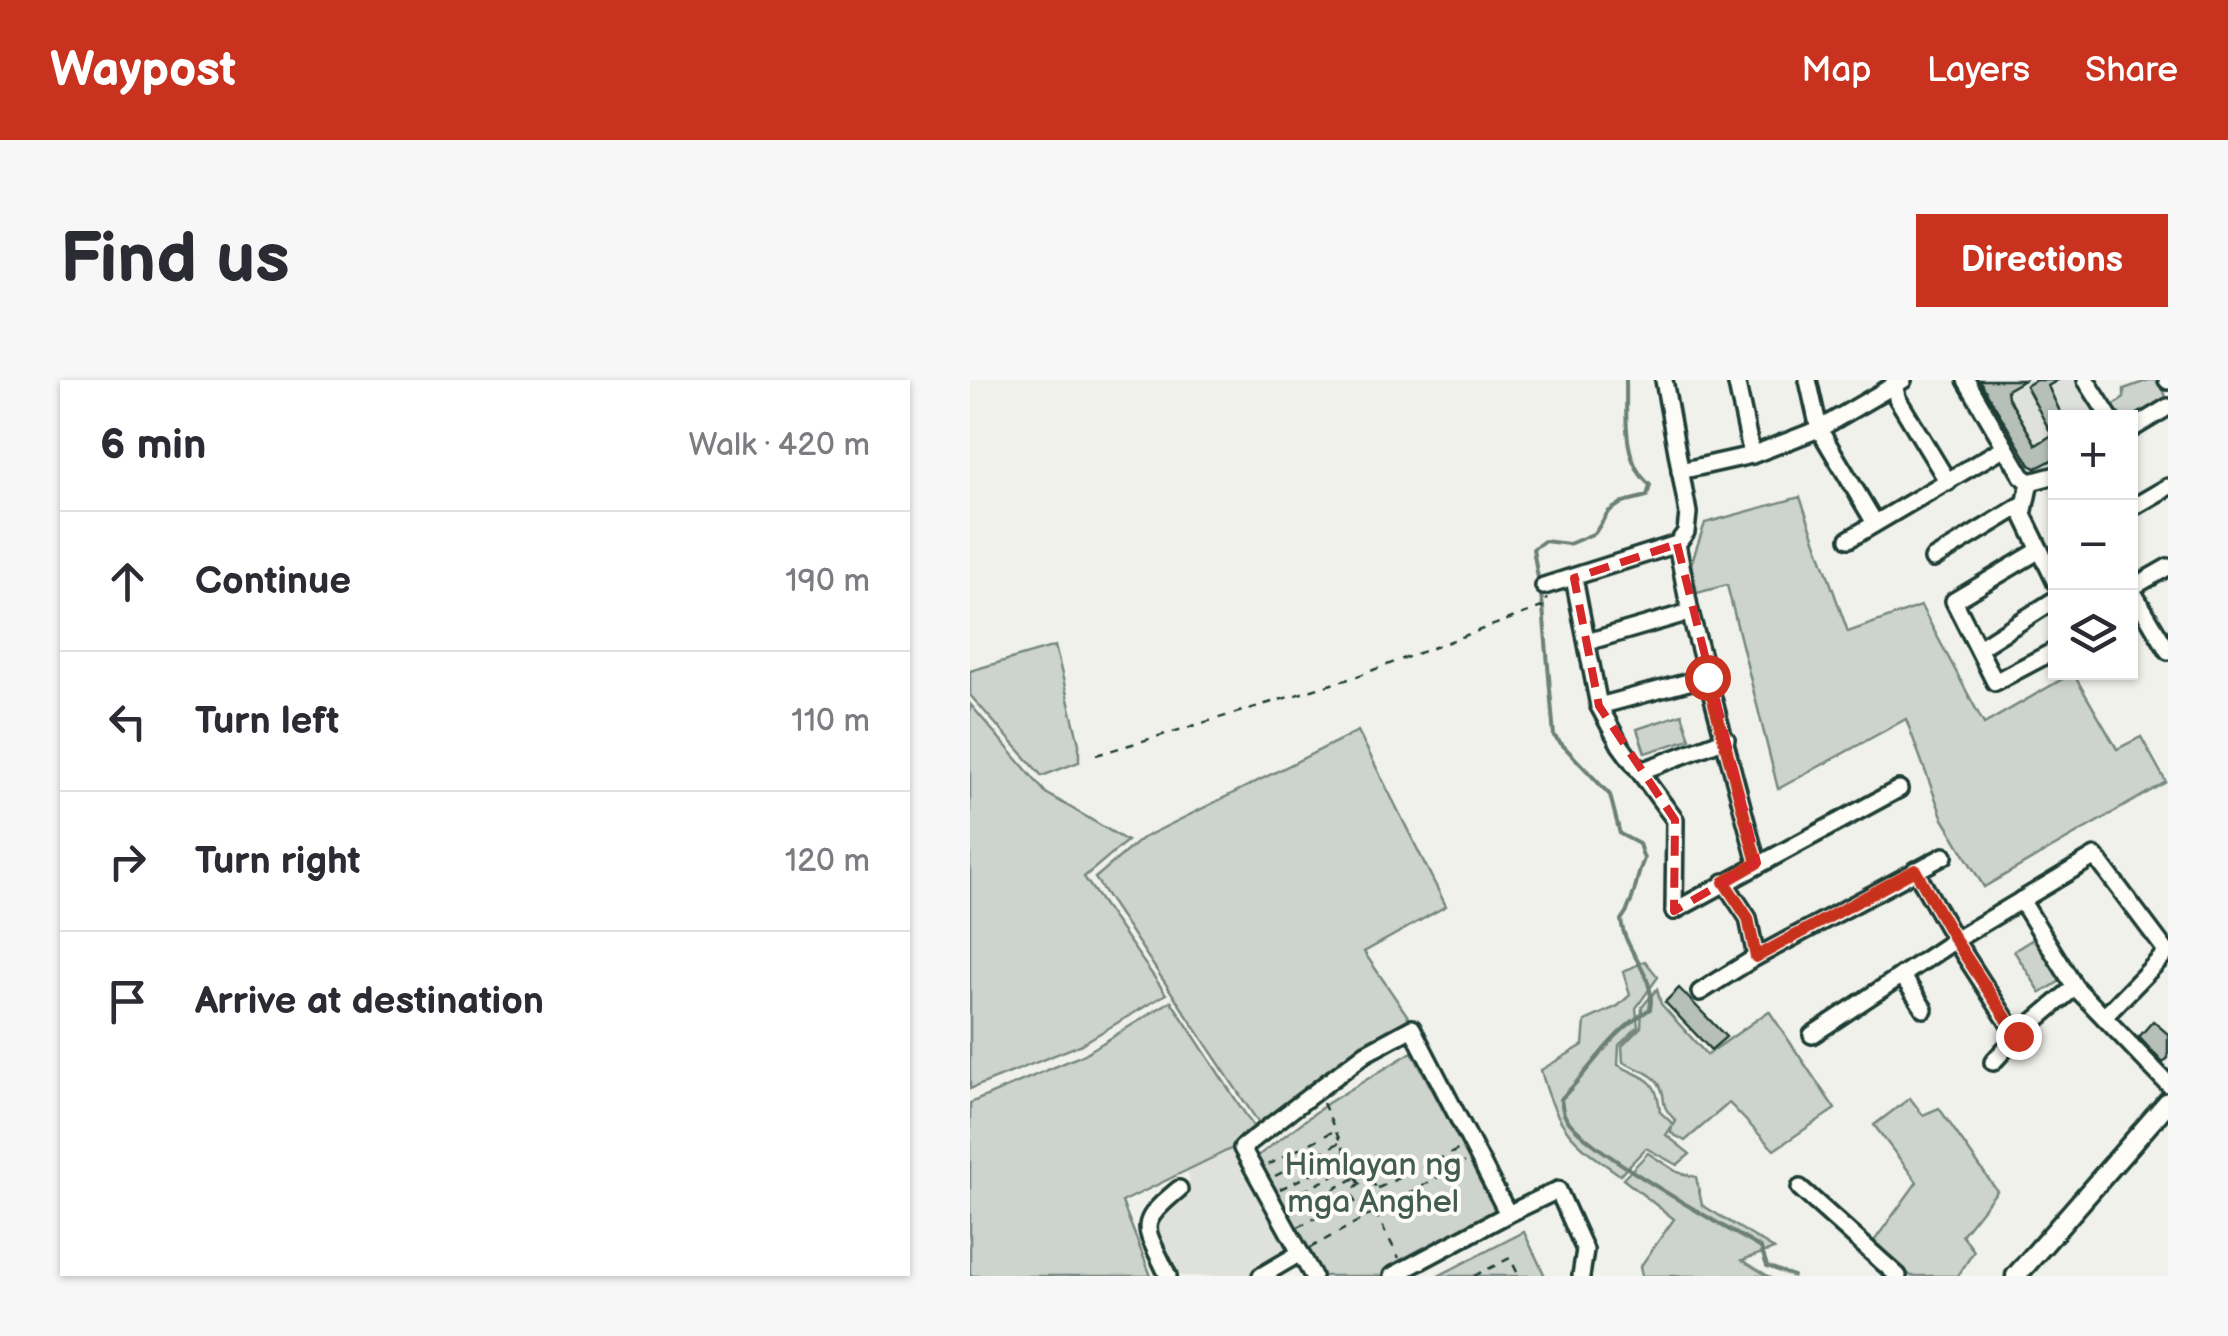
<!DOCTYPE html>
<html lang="en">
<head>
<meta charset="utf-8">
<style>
  body { margin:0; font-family:"Balsamiq Sans",sans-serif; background:#f7f7f7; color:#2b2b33 }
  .controls { position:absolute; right:30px; top:30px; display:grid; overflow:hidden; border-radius:0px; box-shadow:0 2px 8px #0004 }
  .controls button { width:90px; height:90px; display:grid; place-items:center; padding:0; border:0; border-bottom:2px solid #e1e1e2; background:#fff; color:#2b2b33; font:50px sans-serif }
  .stop { position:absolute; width:30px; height:30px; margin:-22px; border:8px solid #c8321e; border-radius:50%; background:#fff }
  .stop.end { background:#c8321e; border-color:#fff; box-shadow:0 2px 10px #0008 }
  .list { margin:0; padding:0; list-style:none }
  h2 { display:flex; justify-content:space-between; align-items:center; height:130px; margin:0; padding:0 40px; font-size:42px }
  h2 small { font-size:32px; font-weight:400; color:#7c7c81 }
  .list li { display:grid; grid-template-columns:65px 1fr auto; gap:30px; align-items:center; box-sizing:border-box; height:140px; padding:0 40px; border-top:2px solid #e1e1e2 }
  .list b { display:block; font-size:38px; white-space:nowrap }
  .list em { font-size:32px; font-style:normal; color:#7c7c81 }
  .icon { flex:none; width:55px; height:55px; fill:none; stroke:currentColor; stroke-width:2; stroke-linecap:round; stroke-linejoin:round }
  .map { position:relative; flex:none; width:1198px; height:896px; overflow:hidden; border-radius:0px }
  header { display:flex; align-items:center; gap:60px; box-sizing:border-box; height:140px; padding:0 50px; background:#c8321e; color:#fff }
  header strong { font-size:48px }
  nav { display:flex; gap:55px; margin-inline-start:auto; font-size:35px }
  .intro { display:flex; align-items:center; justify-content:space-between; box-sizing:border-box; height:240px; padding:0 60px }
  h1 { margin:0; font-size:70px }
  .button { padding:25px 45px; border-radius:0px; background:#c8321e; color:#fff; font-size:35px; font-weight:700 }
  main { display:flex; gap:60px; padding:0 60px }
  aside { flex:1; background:#fff; border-radius:0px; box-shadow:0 2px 8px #0004 }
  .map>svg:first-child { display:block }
  .built { fill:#dfe2dc }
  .green { fill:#cdd3cd; stroke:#768880; stroke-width:2.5 }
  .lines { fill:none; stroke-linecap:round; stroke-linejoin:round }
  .stream { stroke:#6c8077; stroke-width:4 }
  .building { fill:#b6bfb8; stroke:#1f3d34; stroke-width:2.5 }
  .minor-casing { stroke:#1f3d34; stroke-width:22 }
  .major-casing { stroke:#1f3d34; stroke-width:25 }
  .path { stroke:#1f3d34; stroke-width:2.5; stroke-dasharray:8 8; stroke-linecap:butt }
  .minor { stroke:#fdfcf7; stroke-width:15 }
  .major { stroke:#fdfcf7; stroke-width:18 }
  .route { stroke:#c8321e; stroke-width:12 }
  .marked { fill:none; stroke:#d62828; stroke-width:8; stroke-dasharray:20 12; stroke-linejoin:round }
  .labels { text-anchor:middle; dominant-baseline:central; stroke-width:8; stroke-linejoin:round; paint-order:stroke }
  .park-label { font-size:32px; fill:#425b53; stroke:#fdfcf7 }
</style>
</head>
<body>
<header>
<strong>Waypost</strong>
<nav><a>Map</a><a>Layers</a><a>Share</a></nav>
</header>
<div class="intro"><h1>Find us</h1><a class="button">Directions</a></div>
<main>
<aside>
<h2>6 min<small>Walk · 420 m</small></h2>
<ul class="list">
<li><svg class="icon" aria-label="ahead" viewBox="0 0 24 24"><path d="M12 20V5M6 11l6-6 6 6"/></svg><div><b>Continue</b></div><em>190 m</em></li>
<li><svg class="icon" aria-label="left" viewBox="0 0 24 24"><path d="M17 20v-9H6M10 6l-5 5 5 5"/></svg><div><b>Turn left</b></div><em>110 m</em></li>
<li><svg class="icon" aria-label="right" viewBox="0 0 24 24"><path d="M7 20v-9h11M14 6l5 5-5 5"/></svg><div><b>Turn right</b></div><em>120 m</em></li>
<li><svg class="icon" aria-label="arrive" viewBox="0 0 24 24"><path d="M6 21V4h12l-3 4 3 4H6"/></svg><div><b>Arrive at destination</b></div></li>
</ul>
</aside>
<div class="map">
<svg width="1198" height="896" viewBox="0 0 1198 896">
  <rect width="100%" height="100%" fill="#f0f1eb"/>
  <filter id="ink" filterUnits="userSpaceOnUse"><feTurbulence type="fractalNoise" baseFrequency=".01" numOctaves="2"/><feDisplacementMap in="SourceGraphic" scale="20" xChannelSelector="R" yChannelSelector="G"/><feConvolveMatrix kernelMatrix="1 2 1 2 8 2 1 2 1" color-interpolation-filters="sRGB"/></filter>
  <g filter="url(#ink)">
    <g class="built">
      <path d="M1005 0H1108L1131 37 1086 38 1085 91 1062 95Z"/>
      <path d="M267 764 328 870 284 896H198L181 832 220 800 217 792Z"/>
    </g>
    <g class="green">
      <path d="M1179 0H1190L1198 23 1161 46 1160 38 1145 37 1140 28 1154 18V9Z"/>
      <path d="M830 117 878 252 951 226 1014 344 1103 293 1147 369 1171 357 1196 402 1014 507 973 439 936 339 808 409 757 205 727 213 721 184 735 143Z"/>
      <path d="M85 266 109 364V382L72 396 0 315V291Z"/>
      <path d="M0 324 76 413 157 461 114 497 196 614 110 665 0 709Z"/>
      <path d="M712 334 720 359 675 373 667 349Z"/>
      <path d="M388 351 476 526 394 572 441 641 381 672 290 745 125 498 171 459Z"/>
      <path d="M1068 556 1095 598 1071 613 1044 571Z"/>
      <path d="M675 581 688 597 666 628 668 647 649 665 648 685C676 700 687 697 690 732L704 745 706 741C686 721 699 721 689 704 683 693 664 688 653 682L652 666 671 647 672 627 687 609 691 624 737 675 799 631 865 729 804 770 759 723 715 761 701 753 702 746 696 755 720 774 707 785 676 768 650 795C602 762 586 748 571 690L613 665 615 641 648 626 660 615 653 592Z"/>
      <path d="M201 621 289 755 152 822 181 896H0V723L113 675Z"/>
      <path d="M442 672 534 844 431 896H348L281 781 358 723Z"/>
      <path d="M940 718 953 735 969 728 1027 811 992 855 1004 871 988 896H941L902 864 947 802 904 745Z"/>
      <path d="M678 773 707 792 726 797 732 825 804 869 772 880 798 896H672L670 887 704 839 653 799Z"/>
      <path d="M554 852 575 896H468Z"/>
    </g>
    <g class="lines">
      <path class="stream" d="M656 0C657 34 651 81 680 105L677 116 653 122 638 132 625 153 599 164 574 161 563 169 573 227 584 356 640 415 650 454 669 464 674 479C664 502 666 520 651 540 655 573 687 596 680 629 638 655 625 685 591 719 592 724 592 729 594 734 606 765 755 847 791 868L797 886 823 896"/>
    </g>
    <g class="building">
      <path d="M1009 0H1054L1037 10 1038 17 1066 65 1082 55 1056 6 1066 0H1088L1078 6 1093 38H1086V78L1066 88 1060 85Z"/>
      <path d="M709 608 756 657 741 670 695 622Z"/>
      <path d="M1183 641 1198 654V678L1193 683 1169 657Z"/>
    </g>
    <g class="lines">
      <defs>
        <g id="minor">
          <path d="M766 0 782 75"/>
          <path d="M838 0 849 49 905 143"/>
          <path d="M924 0 927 18 978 102"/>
          <path d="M996 0 1052 96 1060 102 1086 95"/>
          <path d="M1116 0 1140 38"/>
          <path d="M1197 0 1198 1"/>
          <path d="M1160 50 1198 27"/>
          <path d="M710 91 782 75 849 49 933 0"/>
          <path d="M1060 102 1053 135 1086 203"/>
          <path d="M1160 129 1198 107"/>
          <path d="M879 159 1035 67"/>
          <path d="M707 164 720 232 787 483"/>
          <path d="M1068 171 984 221 1025 302 1086 270"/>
          <path d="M963 179 1052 125"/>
          <path d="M604 198 629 326 650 365 705 440 704 531"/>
          <path d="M574 206 707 164 716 152 718 133 694 0"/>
          <path d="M1160 207 1198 271"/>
          <path d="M1161 208 1198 187"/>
          <path d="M617 262 720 232"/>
          <path d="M1009 268 1086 219"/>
          <path d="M629 326 737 297"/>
          <path d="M671 391 756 359"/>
          <path d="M945 490 985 560 1047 656"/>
          <path d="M754 502 778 538 786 577"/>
          <path d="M1051 520 1105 607 1198 704"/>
          <path d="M704 531 929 409"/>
          <path d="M932 595 954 629"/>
          <path d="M730 612 786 577 974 476"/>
          <path d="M842 655 985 560 1125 476 1197 572 1134 637"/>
          <path d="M1023 682 1047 656 1105 607"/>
          <path d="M830 808 928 896"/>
          <path d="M538 834 588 810 615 870 611 896"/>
          <path d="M198 896C176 846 163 847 209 809"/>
          <path d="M291 896 330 873"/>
          <path d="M343 896 272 768 396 673 442 648 538 834 422 896"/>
        </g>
        <path id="major" d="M1046 896 1198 722"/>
      </defs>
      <use href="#minor" class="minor-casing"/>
      <use href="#major" class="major-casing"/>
      <g class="path">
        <path d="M126 375 382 298 577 225 576 218"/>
        <path d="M353 723 389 803"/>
        <path d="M298 785 362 752"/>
        <path d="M305 796 369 763"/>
        <circle cx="396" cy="815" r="13"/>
        <path d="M408 808 490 769"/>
        <path d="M310 809 375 778"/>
        <path d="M318 819 381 787"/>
        <path d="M321 832 385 798"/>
        <path d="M405 832 429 878"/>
        <path d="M328 847 383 819"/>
        <path d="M340 868 495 782"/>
        <path d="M504 896 540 878 549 896"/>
      </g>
      <use href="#minor" class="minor"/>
      <use href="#major" class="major"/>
    </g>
  </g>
  <g class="lines" filter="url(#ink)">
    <path class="route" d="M737 297 787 483 754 502 778 538 786 577 945 490 985 560 1048 656"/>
  </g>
  <path class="marked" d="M707 164 787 483 704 531 705 440 629 326 604 198Z"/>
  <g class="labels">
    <g class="park-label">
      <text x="403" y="785">Himlayan ng<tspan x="403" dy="37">mga Anghel</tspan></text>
    </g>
  </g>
</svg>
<div class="controls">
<button>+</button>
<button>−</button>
<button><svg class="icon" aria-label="layers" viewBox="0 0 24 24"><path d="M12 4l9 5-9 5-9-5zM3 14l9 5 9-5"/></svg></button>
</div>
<div class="stop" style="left:737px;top:297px"></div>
<div class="stop end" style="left:1048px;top:656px"></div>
</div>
</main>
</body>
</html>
